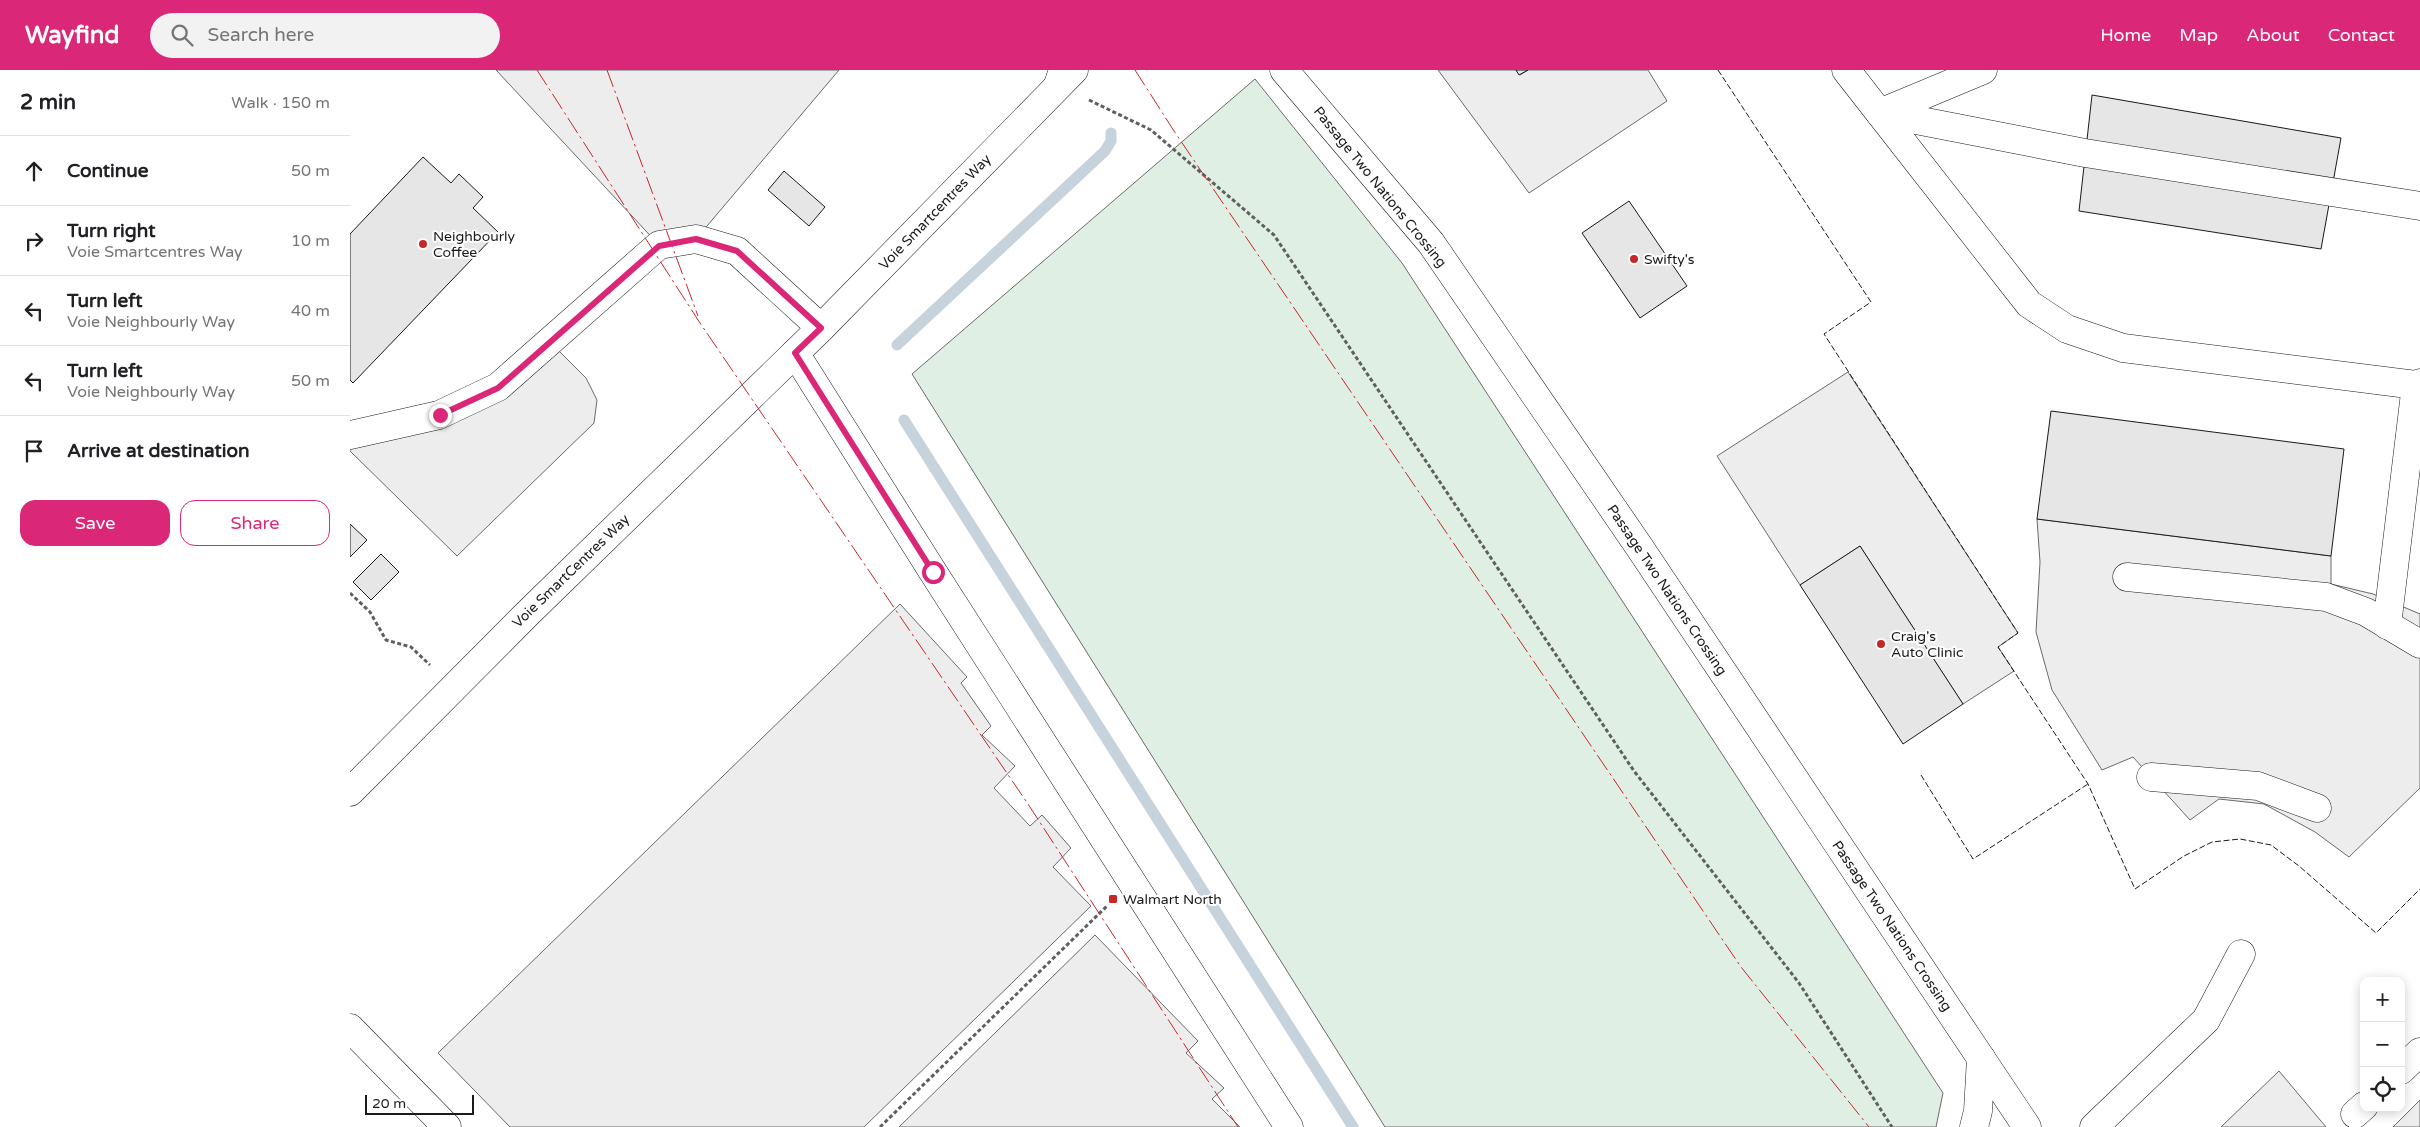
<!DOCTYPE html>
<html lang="en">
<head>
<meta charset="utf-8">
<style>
  body { margin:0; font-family:"Varela Round",sans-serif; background:#f2f2f2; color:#202124 }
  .controls { position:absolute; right:15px; bottom:15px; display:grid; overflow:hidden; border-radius:10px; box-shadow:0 2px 12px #0003 }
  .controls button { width:45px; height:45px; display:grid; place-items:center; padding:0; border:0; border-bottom:1px solid #e0e0e0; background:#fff; color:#202124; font:25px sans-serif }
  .scale { position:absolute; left:15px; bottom:12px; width:109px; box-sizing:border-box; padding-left:5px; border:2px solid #1a1a1a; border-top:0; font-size:14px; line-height:18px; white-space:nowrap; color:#1a1a1a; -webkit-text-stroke:4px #fff; paint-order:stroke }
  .stop { position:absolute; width:15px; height:15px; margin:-11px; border:4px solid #db2777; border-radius:50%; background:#fff }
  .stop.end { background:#db2777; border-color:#fff; box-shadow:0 1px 5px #0008 }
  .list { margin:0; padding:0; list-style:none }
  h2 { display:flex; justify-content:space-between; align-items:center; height:65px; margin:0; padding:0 20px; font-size:21px }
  h2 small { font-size:16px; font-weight:400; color:#757577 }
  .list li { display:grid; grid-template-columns:32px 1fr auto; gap:15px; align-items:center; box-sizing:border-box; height:70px; padding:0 20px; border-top:1px solid #e0e0e0 }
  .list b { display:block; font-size:19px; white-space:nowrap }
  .list p { margin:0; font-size:16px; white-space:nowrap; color:#757577 }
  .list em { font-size:16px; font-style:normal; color:#757577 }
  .actions { display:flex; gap:10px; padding:15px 20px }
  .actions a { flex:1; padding:11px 0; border:1px solid #db2777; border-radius:15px; text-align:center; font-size:18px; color:#db2777 }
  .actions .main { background:#db2777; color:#fff }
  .icon { flex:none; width:28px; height:28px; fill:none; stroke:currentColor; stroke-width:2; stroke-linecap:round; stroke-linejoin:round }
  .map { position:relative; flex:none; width:2070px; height:1057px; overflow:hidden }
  header { display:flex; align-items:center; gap:30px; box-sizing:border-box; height:70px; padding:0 25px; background:#db2777; color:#fff }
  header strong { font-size:24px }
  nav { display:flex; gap:28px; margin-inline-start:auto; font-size:18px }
  .search { width:350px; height:45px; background:#f2f2f2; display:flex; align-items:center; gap:12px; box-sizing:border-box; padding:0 18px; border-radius:28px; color:#757577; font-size:19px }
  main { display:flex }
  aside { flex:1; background:#fff }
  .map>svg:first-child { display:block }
  .green { fill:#e0efe3; stroke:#6a6a6a }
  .parking { fill:#ededed; stroke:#6a6a6a }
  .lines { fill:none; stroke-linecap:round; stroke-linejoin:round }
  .stream { stroke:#c6d2dc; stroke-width:11 }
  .building { fill:#e6e6e6; stroke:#1a1a1a }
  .minor-casing { stroke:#1a1a1a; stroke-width:29 }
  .major-casing { stroke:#1a1a1a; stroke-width:29 }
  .path { stroke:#5f5f5f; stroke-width:3; stroke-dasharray:4 2.5; stroke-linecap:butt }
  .minor { stroke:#fff; stroke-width:28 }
  .major { stroke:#fff; stroke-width:28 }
  .fence { stroke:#1a1a1a; stroke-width:1; stroke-dasharray:6 2.5; stroke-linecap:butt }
  .power { stroke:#c62828; stroke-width:1; stroke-dasharray:18 4 2.5 4; stroke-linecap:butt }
  .route { stroke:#db2777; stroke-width:6 }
  .poi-dot { fill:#c62828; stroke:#fff; stroke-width:2 }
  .labels { text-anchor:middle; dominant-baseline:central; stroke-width:4; stroke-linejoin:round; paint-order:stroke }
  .street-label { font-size:14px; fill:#1a1a1a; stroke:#fff }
  .poi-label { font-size:14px; fill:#1a1a1a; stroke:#fff; text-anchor:start }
</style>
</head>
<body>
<header>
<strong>Wayfind</strong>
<div class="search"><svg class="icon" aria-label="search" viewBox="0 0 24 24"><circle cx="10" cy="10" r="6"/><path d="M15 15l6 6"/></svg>Search here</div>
<nav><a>Home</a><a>Map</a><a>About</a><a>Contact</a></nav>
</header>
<main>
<aside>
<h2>2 min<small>Walk · 150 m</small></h2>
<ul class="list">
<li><svg class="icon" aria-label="ahead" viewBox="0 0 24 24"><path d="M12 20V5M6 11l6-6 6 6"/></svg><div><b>Continue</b></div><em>50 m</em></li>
<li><svg class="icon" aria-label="right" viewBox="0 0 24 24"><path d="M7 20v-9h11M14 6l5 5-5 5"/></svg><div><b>Turn right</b><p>Voie Smartcentres Way</p></div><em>10 m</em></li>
<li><svg class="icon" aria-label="left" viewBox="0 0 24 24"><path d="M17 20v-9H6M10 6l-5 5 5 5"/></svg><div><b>Turn left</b><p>Voie Neighbourly Way</p></div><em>40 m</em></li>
<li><svg class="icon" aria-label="left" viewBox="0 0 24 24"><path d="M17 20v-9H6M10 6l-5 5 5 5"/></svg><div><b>Turn left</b><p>Voie Neighbourly Way</p></div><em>50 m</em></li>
<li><svg class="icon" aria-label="arrive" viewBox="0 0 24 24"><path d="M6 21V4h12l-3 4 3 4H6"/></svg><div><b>Arrive at destination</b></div></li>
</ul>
<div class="actions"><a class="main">Save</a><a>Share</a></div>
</aside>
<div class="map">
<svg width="2070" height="1057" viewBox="0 0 2070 1057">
  <rect width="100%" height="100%" fill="#fff"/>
  <path class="green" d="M905 9 1052 193 1593 1023 1586 1057H1035L562 304Z"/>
  <g class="parking">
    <path d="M146 0H489L346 169 309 175Z"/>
    <path d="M1088 0H1166L1170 5 1178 0H1298L1317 31 1179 123Z"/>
    <path d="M200 272 236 308 247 330 244 353 107 486 0 381V365L90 345Z"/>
    <path d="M1498 302 1668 563 1648 577 1664 601 1613 634 1510 476 1450 515 1367 386Z"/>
    <path d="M1687 449 1981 486V514L2023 524 2070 544V718L1999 787 1965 762 1914 734 1869 729 1840 750 1783 687 1752 700 1702 620 1686 562 1690 492Z"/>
    <path d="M550 534 617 607 611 613 641 656 632 665 665 696 644 718 680 756 692 745 721 778 703 797 741 836 514 1057H160L88 983Z"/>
    <path d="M745 865 848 971 836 983 874 1018 862 1029 890 1057H549Z"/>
    <path d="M1929 1001 1976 1057H1871Z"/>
    <path d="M2070 1030V1057H2043Z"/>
  </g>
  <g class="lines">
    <g class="stream">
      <path d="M547 275 755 81 761 71V63"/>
      <path d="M554 350 1003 1057"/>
    </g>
  </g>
  <g class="building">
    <path d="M1166 0H1178L1169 5Z"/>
    <path d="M1742 25 1991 68 1971 179 1729 141Z"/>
    <path d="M73 87 101 113 109 104 133 127 123 138 148 162 3 313 0 310V164Z"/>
    <path d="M434 101 475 137 459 156 418 120Z"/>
    <path d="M1279 131 1337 216 1290 248 1232 163Z"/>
    <path d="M1701 341 1994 379 1981 486 1687 449Z"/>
    <path d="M0 454 17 470 0 487Z"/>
    <path d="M1510 476 1613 634 1553 674 1450 515Z"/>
    <path d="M31 484 49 502 21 530 3 512Z"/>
  </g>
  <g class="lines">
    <defs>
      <g id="minor">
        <path d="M1496 0 1679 234 1717 259 1773 278 2066 315 2070 313"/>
        <path d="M1530 43 1735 83 2070 136"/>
        <path d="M1530 43 1633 0"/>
        <path d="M445 283 583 502 939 1057"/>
        <path d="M0 365 89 345 148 317 309 175 346 169 387 181 471 258"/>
        <path d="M1777 507 1976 527 2016 542 2070 574"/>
        <path d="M2037 555 2066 315"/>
        <path d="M1801 707 1908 716 1967 738"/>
        <path d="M0 722 177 544 471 258 724 0"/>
        <path d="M0 958 97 1057"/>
        <path d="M2051 1000 2070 982"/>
        <path d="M2005 1044 2014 1036"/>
        <path d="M1744 1057 1856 950 1891 884"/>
      </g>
      <g id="major">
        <path d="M934 0 1081 173 1290 478 1677 1057"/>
        <path d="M708 15 713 0"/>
        <path d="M1624 1057 1628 1041 1631 988"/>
      </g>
    </defs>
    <use href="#minor" class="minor-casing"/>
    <use href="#major" class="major-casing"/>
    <g class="path">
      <path d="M739 30 801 60 924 165 1284 701 1449 913 1542 1057"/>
      <path d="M0 523 20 542 36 570 61 577 80 595"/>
      <path d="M530 1057 758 835"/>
    </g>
    <use href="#minor" class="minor"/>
    <use href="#major" class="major"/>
    <g class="fence">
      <path d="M1368 0 1521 232 1474 264 1668 563 1648 577 1738 714 1785 819 1834 786 1862 772 1890 769 1921 775 1949 796 2026 863 2070 819"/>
      <path d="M1571 705 1623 789 1738 714"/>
    </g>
    <g class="power">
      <path d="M187 0 350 253 678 734 888 1057"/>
      <path d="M257 0 348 246"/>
      <path d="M785 0 824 61 1391 897 1519 1057"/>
    </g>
  </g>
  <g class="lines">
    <path class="route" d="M90 345 148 318 309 176 346 169 387 181 471 258 445 283 583 502"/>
  </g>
  <g class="poi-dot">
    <circle cx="73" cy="174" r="5"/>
    <circle cx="1284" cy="189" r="5"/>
    <circle cx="1531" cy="574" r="5"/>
    <rect x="758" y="824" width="10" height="10" rx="2.5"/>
  </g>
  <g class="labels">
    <g class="street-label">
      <text transform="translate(1030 117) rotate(51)">Passage Two Nations Crossing</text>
      <text transform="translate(585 142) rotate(-46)">Voie Smartcentres Way</text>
      <text transform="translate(221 501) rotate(-44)">Voie SmartCentres Way</text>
      <text transform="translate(1317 520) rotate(56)">Passage Two Nations Crossing</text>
      <text transform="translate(1542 856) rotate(56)">Passage Two Nations Crossing</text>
    </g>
    <g class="poi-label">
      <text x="83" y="166">Neighbourly<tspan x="83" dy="16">Coffee</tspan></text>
      <text x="1294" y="189">Swifty's</text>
      <text x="1541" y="566">Craig's<tspan x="1541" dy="16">Auto Clinic</tspan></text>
      <text x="773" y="829">Walmart North</text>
    </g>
  </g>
</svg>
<div class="controls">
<button>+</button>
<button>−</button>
<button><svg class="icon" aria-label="locate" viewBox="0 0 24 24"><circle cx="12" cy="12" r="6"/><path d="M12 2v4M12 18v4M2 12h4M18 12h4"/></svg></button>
</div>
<div class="scale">20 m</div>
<div class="stop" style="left:583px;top:502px"></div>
<div class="stop end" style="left:90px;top:345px"></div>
</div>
</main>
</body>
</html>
